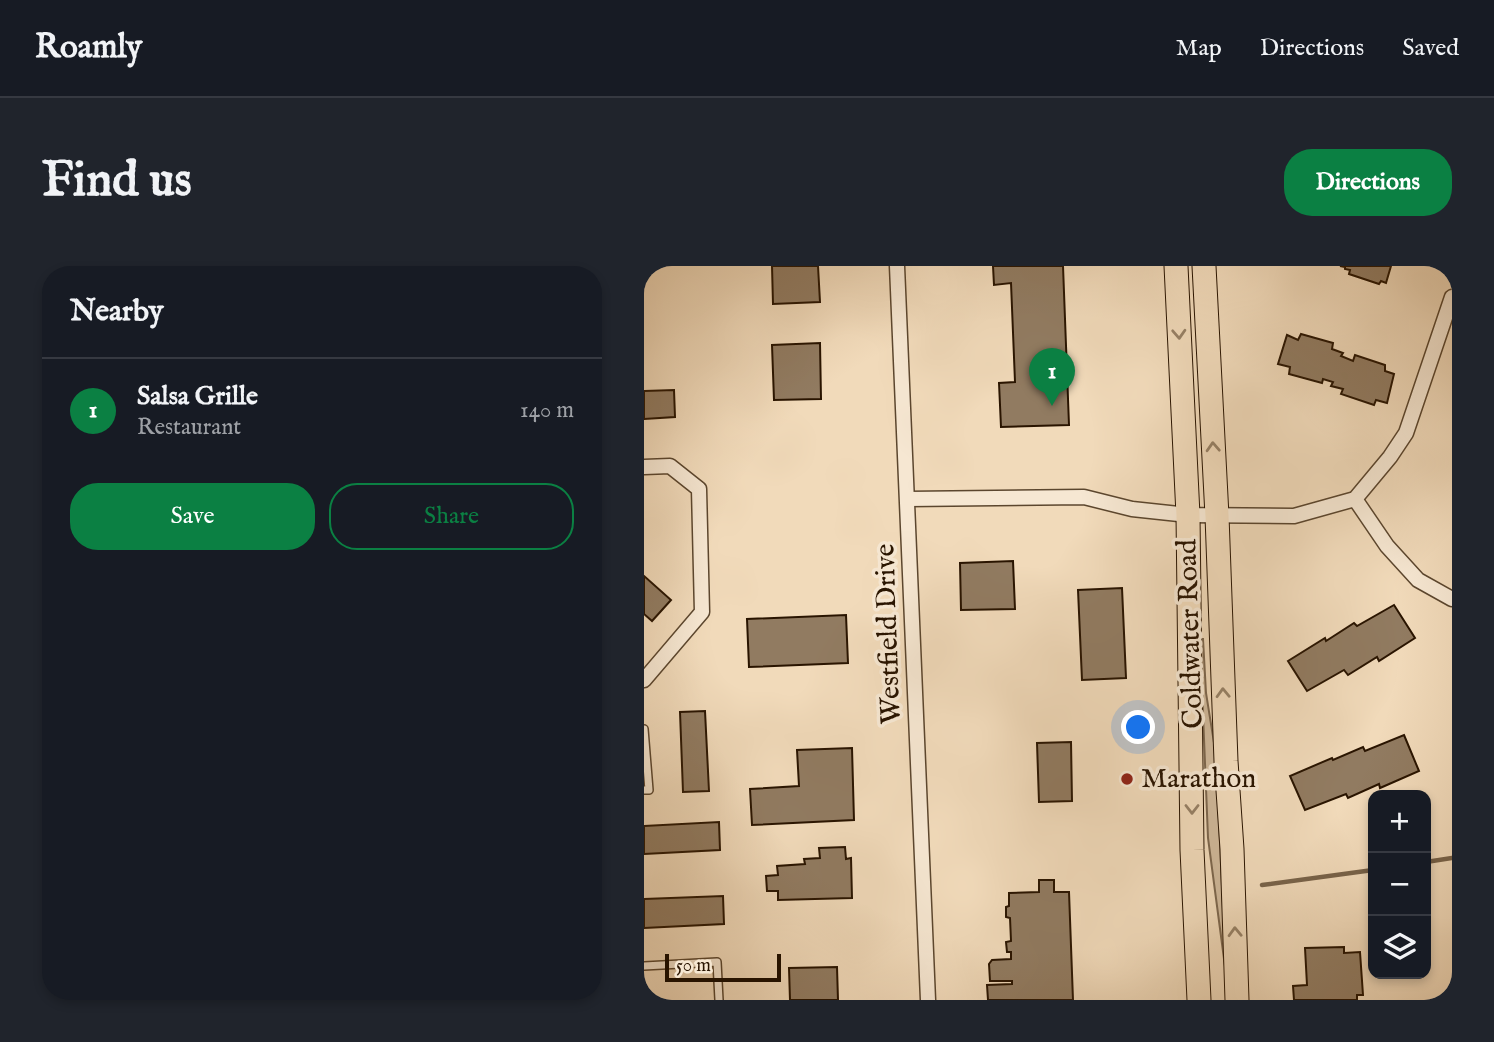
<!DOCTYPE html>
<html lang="en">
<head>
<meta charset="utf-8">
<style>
  body { margin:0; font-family:"IM FELL English",serif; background:#20242c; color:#f1f3f6 }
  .controls { position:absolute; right:21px; bottom:21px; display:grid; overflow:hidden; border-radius:14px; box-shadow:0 4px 10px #0003 }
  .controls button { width:63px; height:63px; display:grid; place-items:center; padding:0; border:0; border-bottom:2px solid #363941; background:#171b24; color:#f1f3f6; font:35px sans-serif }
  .scale { position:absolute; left:21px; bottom:18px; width:116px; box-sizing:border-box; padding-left:7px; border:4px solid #291400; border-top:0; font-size:19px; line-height:24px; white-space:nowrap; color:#291400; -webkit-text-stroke:5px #f6e7d2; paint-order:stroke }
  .you { position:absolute; left:495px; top:462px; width:24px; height:24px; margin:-18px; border:5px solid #fff; border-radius:50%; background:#1a73e8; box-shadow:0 0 0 10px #1a73e833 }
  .badge { display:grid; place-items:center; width:46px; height:46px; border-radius:50%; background:#0b8043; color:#fff; font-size:23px; font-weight:700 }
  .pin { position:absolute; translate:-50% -58px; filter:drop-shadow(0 2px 4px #0008) }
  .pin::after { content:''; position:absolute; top:37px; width:24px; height:21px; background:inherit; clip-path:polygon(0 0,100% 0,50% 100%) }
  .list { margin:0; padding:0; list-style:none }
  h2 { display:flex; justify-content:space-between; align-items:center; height:91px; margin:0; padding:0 28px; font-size:30px }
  h2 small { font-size:23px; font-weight:400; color:#9ea1a6 }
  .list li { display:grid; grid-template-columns:46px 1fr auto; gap:21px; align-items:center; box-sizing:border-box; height:105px; padding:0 28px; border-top:2px solid #363941 }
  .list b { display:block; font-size:26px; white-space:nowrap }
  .list p { margin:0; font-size:23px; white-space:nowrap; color:#9ea1a6 }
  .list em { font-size:23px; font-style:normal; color:#9ea1a6 }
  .actions { display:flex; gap:14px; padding:21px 28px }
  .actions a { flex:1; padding:16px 0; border:2px solid #0b8043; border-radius:28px; text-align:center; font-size:24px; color:#0b8043 }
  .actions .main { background:#0b8043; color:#fff }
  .icon { flex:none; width:38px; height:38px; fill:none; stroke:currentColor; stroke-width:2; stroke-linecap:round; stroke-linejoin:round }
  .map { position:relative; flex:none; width:808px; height:734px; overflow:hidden; border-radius:28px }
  header { display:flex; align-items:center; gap:42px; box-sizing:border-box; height:98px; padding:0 35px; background:#171b24; border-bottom:2px solid #363941 }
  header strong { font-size:33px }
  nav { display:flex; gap:38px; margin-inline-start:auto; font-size:24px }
  .intro { display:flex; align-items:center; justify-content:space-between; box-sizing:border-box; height:168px; padding:0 42px }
  h1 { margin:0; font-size:49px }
  .button { padding:18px 32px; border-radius:28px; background:#0b8043; color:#fff; font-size:24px; font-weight:700 }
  main { display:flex; gap:42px; padding:0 42px }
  aside { flex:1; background:#171b24; border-radius:28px; box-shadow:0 4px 10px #0003 }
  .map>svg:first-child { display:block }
  .green { fill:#cfb89a; stroke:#7c664d; stroke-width:2 }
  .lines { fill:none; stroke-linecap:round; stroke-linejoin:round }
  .stream { stroke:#78634a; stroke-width:4.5 }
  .building { fill:#917b61; stroke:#291400; stroke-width:2 }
  .lane-casing { stroke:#5b462e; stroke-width:10 }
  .street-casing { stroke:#5b462e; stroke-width:17 }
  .primary-casing { stroke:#291400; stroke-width:25 }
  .lane { stroke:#f6e7d2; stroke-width:7 }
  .street { stroke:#f6e7d2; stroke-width:14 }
  .primary { stroke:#f1daba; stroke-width:23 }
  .oneway { stroke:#978166 }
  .poi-dot { fill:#8f2418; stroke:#f6e7d2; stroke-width:2.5 }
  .labels { text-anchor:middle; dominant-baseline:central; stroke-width:7; stroke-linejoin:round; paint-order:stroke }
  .street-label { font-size:28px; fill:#291400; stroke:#f6e7d2 }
  .poi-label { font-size:28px; fill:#291400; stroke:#f6e7d2; text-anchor:start }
</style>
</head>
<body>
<header>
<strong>Roamly</strong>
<nav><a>Map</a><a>Directions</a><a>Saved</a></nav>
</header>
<div class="intro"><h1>Find us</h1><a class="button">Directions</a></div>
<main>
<aside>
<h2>Nearby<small></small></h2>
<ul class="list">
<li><span class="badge">1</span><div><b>Salsa Grille</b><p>Restaurant</p></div><em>140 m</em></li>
</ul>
<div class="actions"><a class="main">Save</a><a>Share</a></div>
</aside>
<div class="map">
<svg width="808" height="734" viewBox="0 0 808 734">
  <rect width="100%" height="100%" fill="#f1daba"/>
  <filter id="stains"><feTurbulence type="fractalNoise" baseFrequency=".00286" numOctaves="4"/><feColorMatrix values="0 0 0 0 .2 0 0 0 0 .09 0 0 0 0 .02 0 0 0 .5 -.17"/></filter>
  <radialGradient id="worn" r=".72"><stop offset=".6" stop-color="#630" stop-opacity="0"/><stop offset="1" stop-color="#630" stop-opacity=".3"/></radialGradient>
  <path class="green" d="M556 373H559L562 427 572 489 582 708 564 572Z"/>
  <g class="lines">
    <g class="stream">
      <path d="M782 596 808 592"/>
      <path d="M618 619 729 604"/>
    </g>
  </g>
  <g class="building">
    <path d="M128 0H174L176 36 129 38Z"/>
    <path d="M349 0H419L425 159 357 161 355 117 371 116 367 17 350 19Z"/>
    <path d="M696 0H747L742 17 737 15 735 18 705 8 706 4 701 3V1Z"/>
    <path d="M657 68 689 77 688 83 699 87 697 90 709 95 711 89 741 99V105L750 108 743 137 732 134 730 139 697 128 699 123 687 120 689 116 679 113 678 117 645 108 646 101 634 98 643 69 654 74Z"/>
    <path d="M176 77 177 133 130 134 128 79Z"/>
    <path d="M30 124 31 151 0 153V125Z"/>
    <path d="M369 295 371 343 317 344 316 297Z"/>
    <path d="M0 310 27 334 8 355 0 348Z"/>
    <path d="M478 322 482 412 438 414 434 324Z"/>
    <path d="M750 339 771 372 735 395 733 391 704 409 700 404 663 425 644 395 681 372 682 375 710 357 713 360Z"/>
    <path d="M202 349 204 397 105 401 103 353Z"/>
    <path d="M61 445 65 525 39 526 36 446Z"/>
    <path d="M760 469 775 505 736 522 735 518 704 532 702 528 661 544 646 510 688 492 689 494 719 481 721 485Z"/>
    <path d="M427 476 428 535 395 536 393 477Z"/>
    <path d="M208 482 210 554 108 559 106 523 155 520 153 484Z"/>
    <path d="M75 556 76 584 0 588V560Z"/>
    <path d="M201 581 202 593 207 592 208 632 134 634V625H123L122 610 134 609 133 600 161 598 160 593 176 592 175 582Z"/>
    <path d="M395 614H410V626H425L429 734H344L343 719 368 718V715H346L345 698 348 694 367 693V686H363L362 676 367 675 366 652 362 651V641L365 640V627L395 626Z"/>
    <path d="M79 630 80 658 0 662V633Z"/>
    <path d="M700 681V687L716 686 719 729H713V734H650L649 720 663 719 661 682Z"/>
    <path d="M193 701 194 734H146L145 702Z"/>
  </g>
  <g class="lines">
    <defs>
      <g id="lane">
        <path d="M0 463 5 524H0"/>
        <path d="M0 700 73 696 75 734"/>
      </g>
      <g id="street">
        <path d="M253 0 284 734"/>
        <path d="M0 201 26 200 55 223 58 346 0 414"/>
        <path d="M264 233 440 231 488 243 544 249 650 250 711 233 746 191 762 167 808 31"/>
        <path d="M711 233 743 280 774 314 808 333"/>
      </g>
      <g id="primary">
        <path d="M532 0 544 249 548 584 555 734"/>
        <path d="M560 0 573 250 582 495 588 583 593 734"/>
      </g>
    </defs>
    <use href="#lane" class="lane-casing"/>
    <use href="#street" class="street-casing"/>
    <use href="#primary" class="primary-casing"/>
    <use href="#lane" class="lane"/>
    <use href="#street" class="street"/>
    <use href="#primary" class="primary"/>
  </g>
  <defs><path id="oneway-chevron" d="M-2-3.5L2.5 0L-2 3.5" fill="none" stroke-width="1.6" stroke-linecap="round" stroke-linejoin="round" transform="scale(1.75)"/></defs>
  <g class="oneway">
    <use href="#oneway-chevron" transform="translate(535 68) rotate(87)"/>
    <use href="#oneway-chevron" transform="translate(569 181) rotate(-93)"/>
    <use href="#oneway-chevron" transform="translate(579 427) rotate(-92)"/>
    <use href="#oneway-chevron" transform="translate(548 543) rotate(90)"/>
    <use href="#oneway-chevron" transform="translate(591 666) rotate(-92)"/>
  </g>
  <circle class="poi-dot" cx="483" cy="513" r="7"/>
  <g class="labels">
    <g class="street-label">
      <text transform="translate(245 368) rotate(-92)">Westfield Drive</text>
      <text transform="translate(547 368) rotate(-92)">Coldwater Road</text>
    </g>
    <g class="poi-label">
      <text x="497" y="513">Marathon</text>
    </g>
  </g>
  <rect width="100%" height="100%" filter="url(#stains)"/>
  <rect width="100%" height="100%" fill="url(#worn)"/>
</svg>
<div class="controls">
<button>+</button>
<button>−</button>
<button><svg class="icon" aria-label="layers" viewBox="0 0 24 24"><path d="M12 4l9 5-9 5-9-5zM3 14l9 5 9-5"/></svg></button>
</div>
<div class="scale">50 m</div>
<div class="you"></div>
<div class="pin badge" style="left:408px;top:140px">1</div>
</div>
</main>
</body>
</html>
